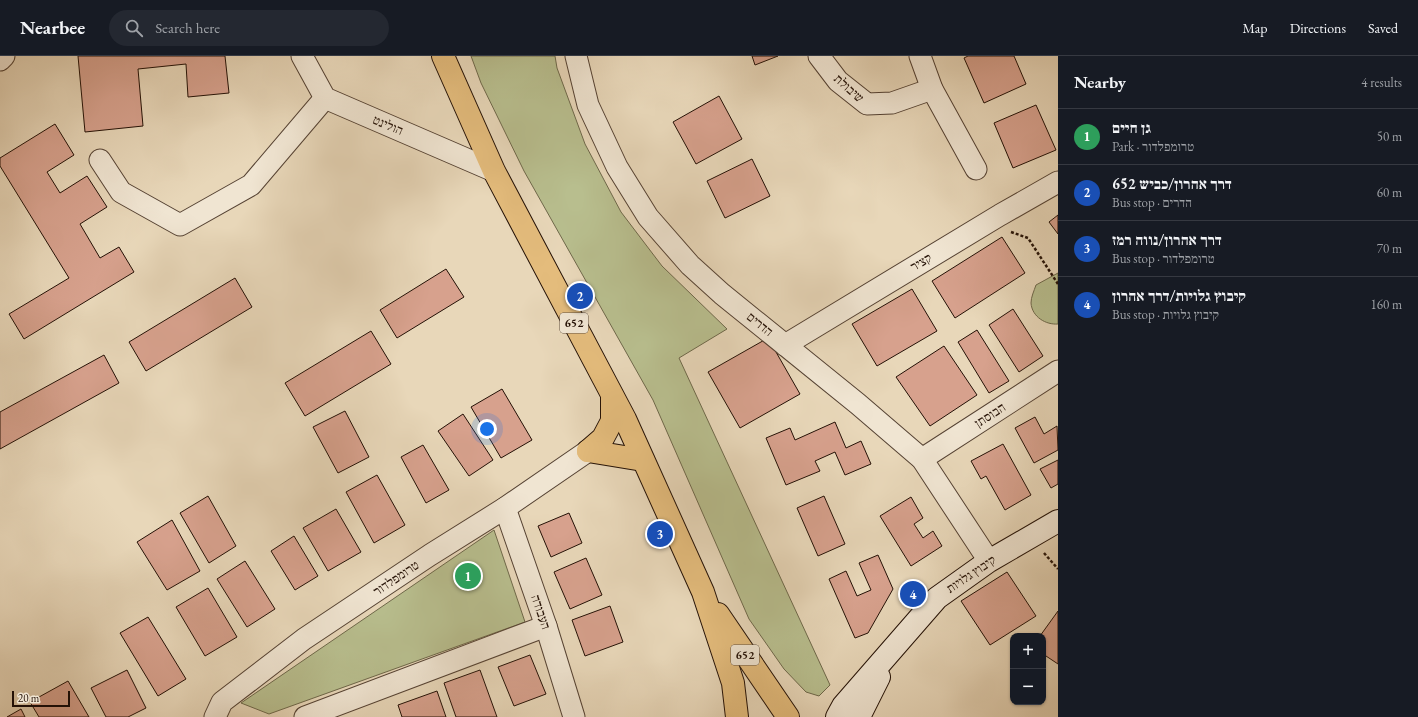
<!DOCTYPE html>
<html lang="en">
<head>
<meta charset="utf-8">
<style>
  body { margin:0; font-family:"EB Garamond","Frank Ruhl Libre",serif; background:#242831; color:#f1f3f6 }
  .controls { position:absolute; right:12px; bottom:12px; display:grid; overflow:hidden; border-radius:8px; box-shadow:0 1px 3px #0004 }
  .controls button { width:36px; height:36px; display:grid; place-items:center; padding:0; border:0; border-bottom:1px solid #363941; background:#171b24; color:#f1f3f6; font:20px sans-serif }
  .scale { position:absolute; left:12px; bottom:10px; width:58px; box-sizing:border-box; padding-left:4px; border:2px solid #241106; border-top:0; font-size:11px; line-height:14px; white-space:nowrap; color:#241106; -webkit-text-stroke:3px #f0e5d2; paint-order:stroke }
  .you { position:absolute; left:487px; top:373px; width:14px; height:14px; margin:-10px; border:3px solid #fff; border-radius:50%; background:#1a73e8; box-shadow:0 0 0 6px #1a73e833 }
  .badge { display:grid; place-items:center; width:26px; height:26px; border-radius:50%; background:#0b8043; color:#fff; font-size:13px; font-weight:700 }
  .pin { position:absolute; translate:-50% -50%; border:2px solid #fff; box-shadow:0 1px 4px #0006 }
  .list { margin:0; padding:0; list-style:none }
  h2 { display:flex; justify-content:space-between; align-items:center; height:52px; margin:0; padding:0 16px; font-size:17px }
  h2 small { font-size:13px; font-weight:400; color:#9ea1a6 }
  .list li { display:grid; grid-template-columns:26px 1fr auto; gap:12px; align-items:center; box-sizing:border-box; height:56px; padding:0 16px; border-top:1px solid #363941 }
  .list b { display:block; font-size:15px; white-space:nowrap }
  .list p { margin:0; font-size:13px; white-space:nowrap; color:#9ea1a6 }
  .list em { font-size:13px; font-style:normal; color:#9ea1a6 }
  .icon { flex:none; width:22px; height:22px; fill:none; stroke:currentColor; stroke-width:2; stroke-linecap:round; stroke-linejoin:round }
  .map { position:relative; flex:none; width:1058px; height:661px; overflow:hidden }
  header { display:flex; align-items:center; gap:24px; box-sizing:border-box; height:56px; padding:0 20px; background:#171b24; border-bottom:1px solid #363941 }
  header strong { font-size:19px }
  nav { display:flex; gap:22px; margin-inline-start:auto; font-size:14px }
  .search { width:280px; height:36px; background:#242831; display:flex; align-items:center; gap:10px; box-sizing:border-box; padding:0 14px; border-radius:22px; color:#9ea1a6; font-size:15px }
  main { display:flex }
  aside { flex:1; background:#171b24 }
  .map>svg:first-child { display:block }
  .green { fill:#b8be8e; stroke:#6e684a }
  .building { fill:#d7a18d; stroke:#241106 }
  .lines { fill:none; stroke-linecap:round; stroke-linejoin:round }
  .street-casing { stroke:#554233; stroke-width:23 }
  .secondary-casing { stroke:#241106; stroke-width:24 }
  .primary-casing { stroke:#241106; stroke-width:24 }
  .path { stroke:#241106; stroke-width:2.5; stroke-dasharray:3 2; stroke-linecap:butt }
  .street { stroke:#f0e5d2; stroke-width:21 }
  .secondary { stroke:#f0e5d2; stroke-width:22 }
  .primary { stroke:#e4bc7c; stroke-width:22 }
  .labels { text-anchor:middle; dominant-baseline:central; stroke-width:3; stroke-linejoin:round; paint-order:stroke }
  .shield { fill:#f0e5d2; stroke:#615143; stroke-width:1 }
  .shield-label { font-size:12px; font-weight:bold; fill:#241106 }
  .street-label { font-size:13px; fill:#241106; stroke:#f0e5d2 }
</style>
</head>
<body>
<header>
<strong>Nearbee</strong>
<div class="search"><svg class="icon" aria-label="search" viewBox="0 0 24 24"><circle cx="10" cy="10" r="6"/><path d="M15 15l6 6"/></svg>Search here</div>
<nav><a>Map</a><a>Directions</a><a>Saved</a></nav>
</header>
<main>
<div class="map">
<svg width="1058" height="661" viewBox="0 0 1058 661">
  <rect width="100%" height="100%" fill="#e8d7b9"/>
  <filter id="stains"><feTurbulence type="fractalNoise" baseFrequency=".005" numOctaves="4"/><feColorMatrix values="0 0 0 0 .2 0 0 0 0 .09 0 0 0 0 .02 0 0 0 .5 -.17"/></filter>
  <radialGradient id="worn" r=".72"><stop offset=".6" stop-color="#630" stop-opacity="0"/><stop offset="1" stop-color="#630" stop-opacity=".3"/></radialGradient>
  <g class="green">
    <path d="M471 0H555L557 12 585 88 621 156 662 210 727 273 679 302 830 629 819 640 806 636 784 613 749 563 653 344 524 115 481 27Z"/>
    <path d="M1058 217V268C1046 269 1032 261 1031 247 1031 241 1034 235 1036 229Z"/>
    <path d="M494 474 525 566 269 658 241 647Z"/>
  </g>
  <g class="building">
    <path d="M78 0H225L229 37 188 41 186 8 138 13 143 70 85 76Z"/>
    <path d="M752 0H778L755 9Z"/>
    <path d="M968 0H1014L1026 28 984 47 964 2Z"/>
    <path d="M719 40 742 83 696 108 673 66Z"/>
    <path d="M1036 49 1056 94 1013 112 994 67Z"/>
    <path d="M55 68 74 99 47 116 60 137 87 120 107 151 80 168 100 202 119 191 134 216 24 283 9 258 69 222 0 110V102Z"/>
    <path d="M752 103 770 140 725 162 707 125Z"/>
    <path d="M1058 159V178L1049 166Z"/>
    <path d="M1002 181 1025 217 955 262 932 225Z"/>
    <path d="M446 213 464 241 397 282 380 254Z"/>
    <path d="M235 222 252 251 146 315 129 286Z"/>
    <path d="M912 233 937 275 877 310 852 268Z"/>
    <path d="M1013 253 1043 300 1019 316 989 269Z"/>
    <path d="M977 274 1009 325 989 337 958 286Z"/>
    <path d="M371 275 391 308 305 360 285 327Z"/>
    <path d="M768 282 800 338 740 372 708 316Z"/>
    <path d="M944 290 977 339 930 370 896 321Z"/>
    <path d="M104 299 119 327 0 393V356Z"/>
    <path d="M502 333 532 384 501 402 471 351Z"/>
    <path d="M345 355 369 401 338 417 313 371Z"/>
    <path d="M463 358 493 404 469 420 438 375Z"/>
    <path d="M1035 361 1044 378 1057 370 1058 394 1034 407 1015 372Z"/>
    <path d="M835 366 846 392 861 385 871 408 845 419 835 396 815 405 820 415 786 429 766 382 790 372 795 384Z"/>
    <path d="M1003 388 1031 439 1005 454 986 420 981 423 971 405Z"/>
    <path d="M423 389 449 434 426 447 401 401Z"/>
    <path d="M1058 404V428L1051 432 1040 413Z"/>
    <path d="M377 419 405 469 374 487 346 436Z"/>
    <path d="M208 440 236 490 209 507 180 457Z"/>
    <path d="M824 440 845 488 818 500 797 452Z"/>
    <path d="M911 441 923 462 914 468 923 482 933 475 942 490 911 510 880 460Z"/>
    <path d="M336 453 361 496 328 515 303 472Z"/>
    <path d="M569 457 582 487 551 501 538 470Z"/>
    <path d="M172 464 200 515 167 534 137 486Z"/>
    <path d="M294 480 318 520 295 534 271 495Z"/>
    <path d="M878 499 893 533 868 577 855 582 829 523 846 515 857 540 871 534 859 507Z"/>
    <path d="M586 502 602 539 570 553 554 516Z"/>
    <path d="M245 505 275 553 247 571 217 523Z"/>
    <path d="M1007 516 1036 560 990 589 961 545Z"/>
    <path d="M208 532 237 581 205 600 176 551Z"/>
    <path d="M610 550 623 586 585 600 572 564Z"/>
    <path d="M1058 555V608L1043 598V580H1040Z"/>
    <path d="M148 561 186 623 158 640 120 577Z"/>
    <path d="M530 599 546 638 514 650 498 611Z"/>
    <path d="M127 614 146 652 128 661H106L91 632Z"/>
    <path d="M480 614 497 661H456L444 627Z"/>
    <path d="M68 625 89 661H39L30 646Z"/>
    <path d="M437 635 446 661H402L398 649Z"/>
    <path d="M21 653 25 661H7Z"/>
  </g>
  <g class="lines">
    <defs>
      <g id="street">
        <path d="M302 0 325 42 494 115"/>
        <path d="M576 0 588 49 617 111 648 161 690 209 722 238 858 348 922 403 989 505"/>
        <path d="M819 0 838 25 867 48 892 47 932 33"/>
        <path d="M920 0 932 33 976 113"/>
        <path d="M0 4 4 0"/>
        <path d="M100 104 121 136 180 169 251 129 325 42"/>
        <path d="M785 289 1000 159 1058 126"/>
        <path d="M922 403 1058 315"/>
        <path d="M505 452 546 570 574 661"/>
        <path d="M215 661 222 646 304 583 430 499 505 452 588 395"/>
        <path d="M305 661 546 570"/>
      </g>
      <g id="secondary">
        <path d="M837 661 843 650 937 542 989 505 1058 465"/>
        <path d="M859 661 879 621"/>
      </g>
      <g id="primary">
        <path d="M443 0 494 115 625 363 703 536 733 627 737 661"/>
        <path d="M588 395 603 382 612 365V340"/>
        <path d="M588 395 643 404"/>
        <path d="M718 558 788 661"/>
      </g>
    </defs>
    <use href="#street" class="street-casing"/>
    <use href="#secondary" class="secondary-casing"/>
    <use href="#primary" class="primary-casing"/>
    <g class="path">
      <path d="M1011 176 1028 182 1058 228"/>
      <path d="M1044 497 1058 513"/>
    </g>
    <use href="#street" class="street"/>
    <use href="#secondary" class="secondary"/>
    <use href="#primary" class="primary"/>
  </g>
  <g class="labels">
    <g class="shield">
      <rect x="560" y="257" width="28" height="20" rx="3"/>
      <rect x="731" y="589" width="28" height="20" rx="3"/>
    </g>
    <g class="shield-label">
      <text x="574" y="267">652</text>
      <text x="745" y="599">652</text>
    </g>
    <g class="street-label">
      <text transform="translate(849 32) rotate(42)">שיבולת</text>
      <text transform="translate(388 69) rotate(23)">הולינט</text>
      <text transform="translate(921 206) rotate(-31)">קציר</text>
      <text transform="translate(760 268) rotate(39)">הדרים</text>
      <text transform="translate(990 359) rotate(-33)">הבוסתן</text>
      <text transform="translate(971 518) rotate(-34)">קיבוץ גלויות</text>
      <text transform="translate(396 522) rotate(-34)">טרומפלדור</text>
      <text transform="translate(541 556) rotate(71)">העבודה</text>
    </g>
  </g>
  <rect width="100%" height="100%" filter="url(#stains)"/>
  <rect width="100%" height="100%" fill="url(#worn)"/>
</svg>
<div class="controls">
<button>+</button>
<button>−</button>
</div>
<div class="scale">20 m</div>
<div class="you"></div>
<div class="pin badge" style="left:468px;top:520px;background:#2e9e5b">1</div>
<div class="pin badge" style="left:580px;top:240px;background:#1a4fb4">2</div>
<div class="pin badge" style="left:660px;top:478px;background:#1a4fb4">3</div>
<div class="pin badge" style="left:913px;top:538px;background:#1a4fb4">4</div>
</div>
<aside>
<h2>Nearby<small>4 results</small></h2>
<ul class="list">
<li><span class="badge" style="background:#2e9e5b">1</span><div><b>גן חיים</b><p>Park · טרומפלדור</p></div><em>50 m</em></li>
<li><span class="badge" style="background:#1a4fb4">2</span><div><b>דרך אהרון/כביש 652</b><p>Bus stop · הדרים</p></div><em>60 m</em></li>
<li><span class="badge" style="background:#1a4fb4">3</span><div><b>דרך אהרון/נווה רמז</b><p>Bus stop · טרומפלדור</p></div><em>70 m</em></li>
<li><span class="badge" style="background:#1a4fb4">4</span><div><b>קיבוץ גלויות/דרך אהרון</b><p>Bus stop · קיבוץ גלויות</p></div><em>160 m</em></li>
</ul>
</aside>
</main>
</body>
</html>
